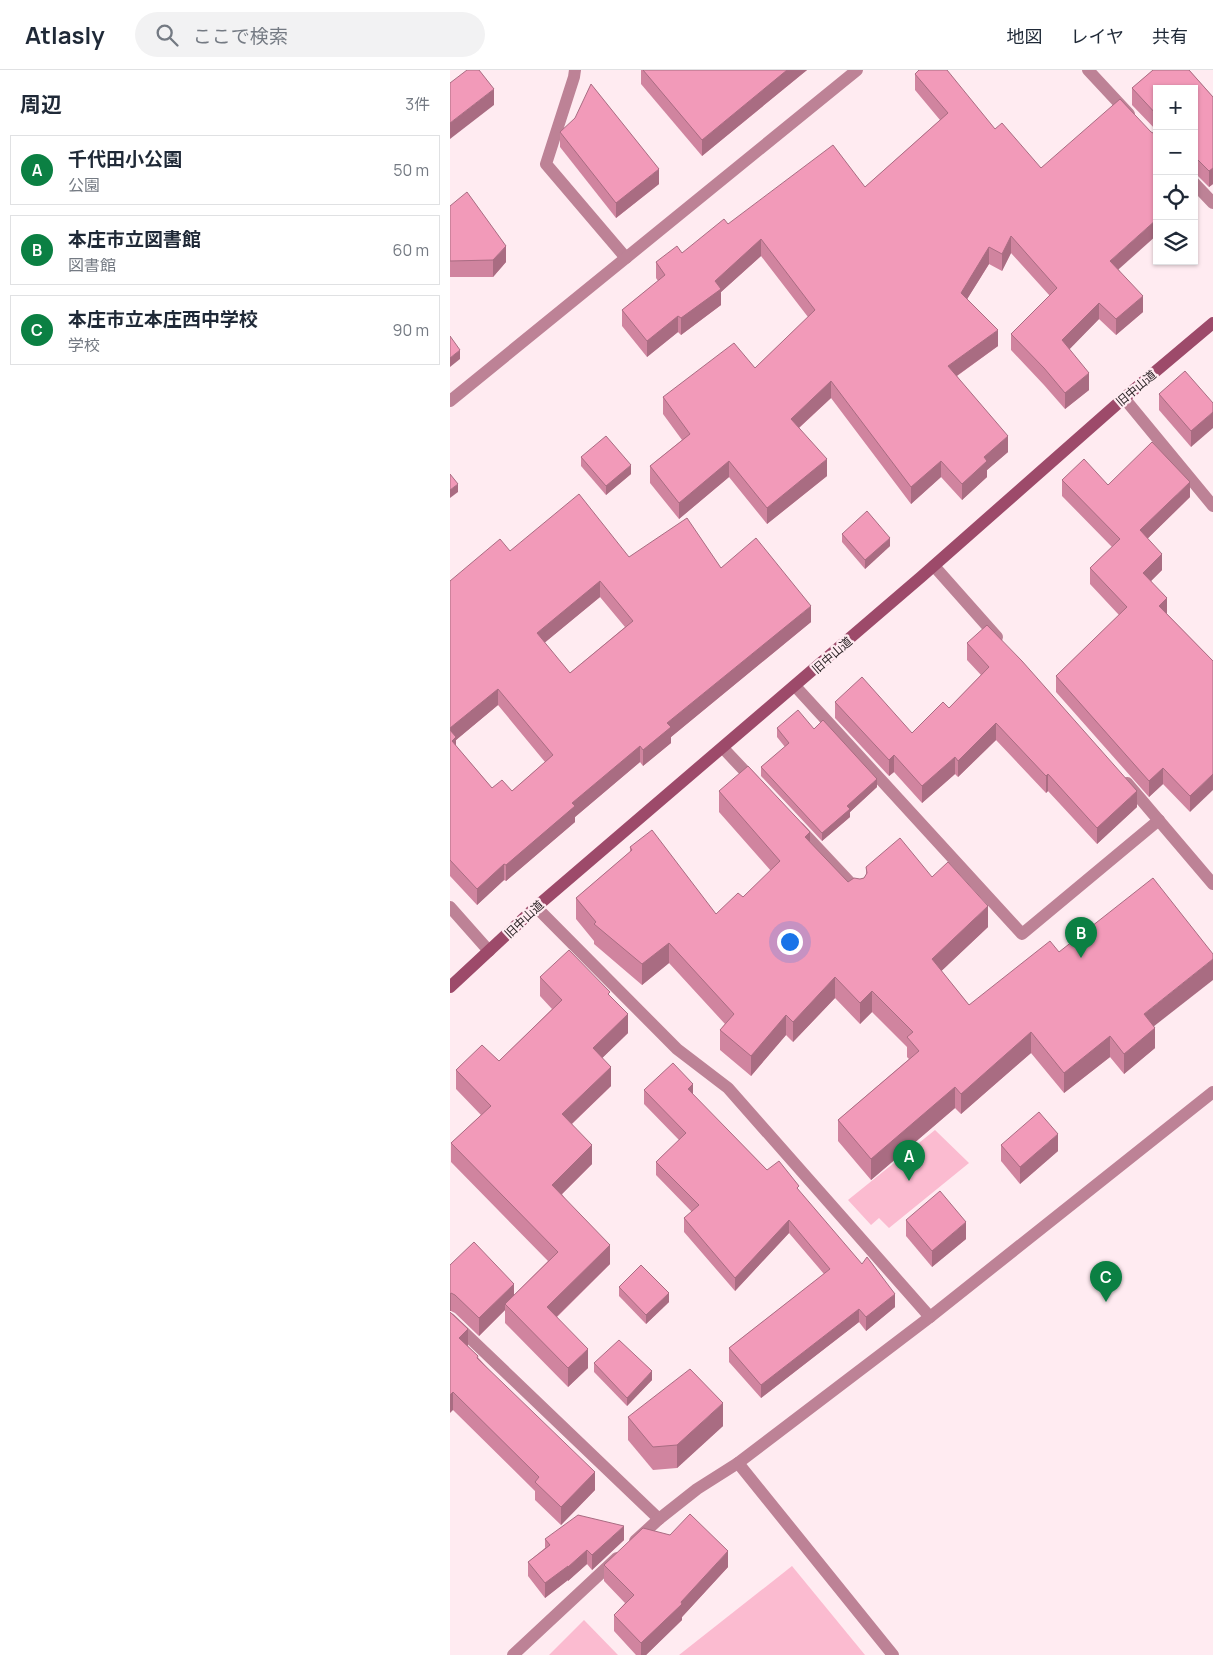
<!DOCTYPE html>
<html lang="ja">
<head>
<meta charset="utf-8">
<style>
  body { margin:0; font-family:Manrope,"Noto Sans JP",sans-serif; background:#f2f2f3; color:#1f2937 }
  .controls { position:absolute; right:15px; top:15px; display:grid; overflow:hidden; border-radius:0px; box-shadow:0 1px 4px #0004 }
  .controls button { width:45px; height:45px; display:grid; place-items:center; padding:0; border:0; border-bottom:1px solid #e0e1e3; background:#fff; color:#1f2937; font:25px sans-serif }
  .you { position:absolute; left:339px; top:871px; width:18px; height:18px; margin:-12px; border:4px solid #fff; border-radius:50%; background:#1a73e8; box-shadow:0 0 0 8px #1a73e833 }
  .badge { display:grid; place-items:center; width:32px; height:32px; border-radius:50%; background:#0b8043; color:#fff; font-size:16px; font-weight:700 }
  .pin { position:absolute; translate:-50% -41px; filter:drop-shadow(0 1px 2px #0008) }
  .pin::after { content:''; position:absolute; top:26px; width:18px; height:15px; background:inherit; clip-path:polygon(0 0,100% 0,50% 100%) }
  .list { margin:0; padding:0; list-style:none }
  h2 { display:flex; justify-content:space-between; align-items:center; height:65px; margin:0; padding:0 20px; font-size:21px }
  h2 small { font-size:16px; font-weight:400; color:#747a83 }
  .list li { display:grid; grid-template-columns:32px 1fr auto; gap:15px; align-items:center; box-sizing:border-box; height:70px; margin:0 10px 10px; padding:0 10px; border:1px solid #e0e1e3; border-radius:0px }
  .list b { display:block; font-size:19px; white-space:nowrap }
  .list p { margin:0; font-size:16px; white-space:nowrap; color:#747a83 }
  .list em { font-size:16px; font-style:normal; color:#747a83 }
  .icon { flex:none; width:28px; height:28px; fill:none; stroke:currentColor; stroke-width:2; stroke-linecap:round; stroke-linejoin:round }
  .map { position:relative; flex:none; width:763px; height:1585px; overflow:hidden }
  header { display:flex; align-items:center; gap:30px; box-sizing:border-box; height:70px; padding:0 25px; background:#fff; border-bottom:1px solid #e0e1e3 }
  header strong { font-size:24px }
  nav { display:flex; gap:28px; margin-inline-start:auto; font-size:18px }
  .search { width:350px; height:45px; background:#f2f2f3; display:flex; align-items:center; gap:12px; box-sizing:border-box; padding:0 18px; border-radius:28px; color:#747a83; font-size:19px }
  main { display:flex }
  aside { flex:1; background:#fff }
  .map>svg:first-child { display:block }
  .green { fill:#fbbbd0 }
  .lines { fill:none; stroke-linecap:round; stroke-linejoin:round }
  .minor { stroke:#bd8296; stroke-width:12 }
  .tertiary { stroke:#bd8296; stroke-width:12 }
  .secondary { stroke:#9d4a6a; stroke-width:12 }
  .wall { fill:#d0849f; fill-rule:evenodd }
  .shaded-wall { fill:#a96c82 }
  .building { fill:#f29ab9; stroke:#a96c82; fill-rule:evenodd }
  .labels { text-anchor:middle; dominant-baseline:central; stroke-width:4.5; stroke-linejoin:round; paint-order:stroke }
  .street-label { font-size:12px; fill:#241d1f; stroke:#ffebf1 }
</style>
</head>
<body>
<header>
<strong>Atlasly</strong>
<div class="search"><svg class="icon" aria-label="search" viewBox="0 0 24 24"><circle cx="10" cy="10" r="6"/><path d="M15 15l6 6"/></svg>ここで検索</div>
<nav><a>地図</a><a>レイヤ</a><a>共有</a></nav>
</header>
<main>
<aside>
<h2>周辺<small>3件</small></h2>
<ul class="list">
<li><span class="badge">A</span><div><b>千代田小公園</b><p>公園</p></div><em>50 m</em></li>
<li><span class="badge">B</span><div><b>本庄市立図書館</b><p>図書館</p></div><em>60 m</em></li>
<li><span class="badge">C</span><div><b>本庄市立本庄西中学校</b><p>学校</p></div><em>90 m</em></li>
</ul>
</aside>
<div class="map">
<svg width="763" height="1585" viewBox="0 0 763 1585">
  <rect width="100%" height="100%" fill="#ffebf1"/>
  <g class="green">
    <path d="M485 1060 519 1093 439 1158 429 1148 421 1155 398 1130Z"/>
    <path d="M342 1496 415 1585H229Z"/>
    <path d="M134 1550 168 1585H99Z"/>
  </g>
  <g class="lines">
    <g class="minor">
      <path d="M125 0 124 7 96 94 176 188"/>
      <path d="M674 328 763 436"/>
      <path d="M0 331 407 0"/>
      <path d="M484 496 547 567"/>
      <path d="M345 616 572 864 709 750"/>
      <path d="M273 678 304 711"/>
      <path d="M677 713 763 814"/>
      <path d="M349 758 409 822"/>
      <path d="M0 837 39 881"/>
      <path d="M86 837 227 979 278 1018 480 1247"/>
      <path d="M0 1249 209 1449"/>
      <path d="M288 1393 443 1585"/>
      <path d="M185 1471 209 1449 247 1419 288 1393 480 1247 763 1022"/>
      <path d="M63 1585 167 1488"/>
    </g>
    <g class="tertiary">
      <path d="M638 0 679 44"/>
      <path d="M744 113 763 133"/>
    </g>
    <path class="secondary" d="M0 917 86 837 471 507 674 328 763 253"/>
  </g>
  <g class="wall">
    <path d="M191 0H357L252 86 191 14Z"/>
    <path d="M703 0H739L763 27V114L759 117 747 105 744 106V19H707V61L682 35V18Z"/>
    <path d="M465 4 545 59 669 200 693 242 666 265 649 249 619 279 639 320 615 339 594 315 561 280V264L600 226 561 183 552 201 539 194 517 229 548 276 507 306 558 382 537 400V407L512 430 491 407 461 434 381 328 349 358 377 406 317 454 279 407 229 449 200 413V396L232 370 213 344V327L305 298 358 247 311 186 271 222V235L231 265 228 262 197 287 172 256V240L208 211 206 208V192L232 183 278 154 415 117 490 50 465 20Z"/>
    <path d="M110 62 209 114 166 148 110 77Z"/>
    <path d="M0 136 56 192 43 207H0Z"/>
    <path d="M709 324 763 333 741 377 709 340Z"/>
    <path d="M131 387 181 404 156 425 131 396Z"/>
    <path d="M612 410 658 415 740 427 697 469 712 500 701 511 717 544 763 591 740 742 713 714 699 727 606 622V606L669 545 640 514V498L662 477 612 426Z"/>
    <path d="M392 464 440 476 415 499 392 472Z"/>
    <path d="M60 481 179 487 271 498 361 552 221 667V673L193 696 190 692 125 747V752L56 811 54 810 27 835 0 806V511ZM150 527 175 557 120 603 94 573ZM48 635 95 692 62 721 42 718 6 676V670Z"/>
    <path d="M517 573 687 737 647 774 598 721 596 723 546 670 508 707 505 704 472 733 444 702 439 706 385 648V632L462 663 499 638 531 605 517 590Z"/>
    <path d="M327 658 364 659 427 717 400 742V747L372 771 311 706V697L335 677 327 667Z"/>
    <path d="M269 721 360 773 398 812 414 808 416 805V797L482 807 538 857 491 901 519 935 609 882 704 956 705 978 674 1004 660 987 614 1023 581 983 511 1044 505 1038 421 1110 388 1071V1050L459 989 457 987V977L422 942 410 954 385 928 343 972 336 965 301 1006 270 980V960L275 954 219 893 192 915 144 874V871L126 849V828L180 782V777L266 844 293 827 321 801 269 742Z"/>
    <path d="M90 907 160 926 178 963 152 988 161 1016 122 1054 142 1094 112 1124 160 1194 107 1247 138 1298 118 1317 55 1253V1240L29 1266 5 1243 1 1241 0 1195 64 1225 98 1191 1 1092V1073L31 1045 6 1019V1000L49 991 102 939 90 926Z"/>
    <path d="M194 1020 243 1025 317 1100 349 1121 445 1237 416 1261 409 1252 311 1328 279 1292V1278L374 1204 339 1163 285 1221 234 1162V1148L242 1142 206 1105V1092L229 1070 194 1034Z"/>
    <path d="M551 1075 608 1081 570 1114 551 1091Z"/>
    <path d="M456 1150 516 1169 482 1197 456 1166Z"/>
    <path d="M169 1217 219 1232 196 1254 169 1226Z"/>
    <path d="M0 1242 18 1276 145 1420 111 1455 85 1430V1421L3 1340Z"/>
    <path d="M144 1293 202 1310 177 1336 144 1302Z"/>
    <path d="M178 1347 273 1356 227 1398 203 1400 178 1370Z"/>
    <path d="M95 1469 174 1470 142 1500 137 1494 118 1511V1510L95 1528 78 1506V1492L95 1478Z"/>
    <path d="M154 1495 278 1497 232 1547V1550L196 1585H186L164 1561V1545L175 1533 154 1511Z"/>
  </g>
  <g class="shaded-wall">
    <path d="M337 0H357L252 86V70Z"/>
    <path d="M44 19V35L0 69V53Z"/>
    <path d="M763 98V114L759 117V101Z"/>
    <path d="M209 99V114L166 148V133Z"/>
    <path d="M747 112V128L744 131V115Z"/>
    <path d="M707 149V165L660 207V191Z"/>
    <path d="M561 166V183L552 201V184Z"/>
    <path d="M311 169V186L271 222V235L231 265V248L265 211Z"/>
    <path d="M56 176V192L43 207V190Z"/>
    <path d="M539 177V194L511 239V223Z"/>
    <path d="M693 226V242L666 265V249Z"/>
    <path d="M649 233V249L612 287V270Z"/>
    <path d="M228 246V262L197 287V271Z"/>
    <path d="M548 260V276L498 312V296Z"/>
    <path d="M10 280V289L0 297V288Z"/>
    <path d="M639 303V320L615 339V323Z"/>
    <path d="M381 311V328L341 365V349Z"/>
    <path d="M763 342V358L741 377V361Z"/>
    <path d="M558 366V382L537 400V407L512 430V414L534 387Z"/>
    <path d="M377 389V406L317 454V438Z"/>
    <path d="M279 391V407L229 449V433Z"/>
    <path d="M491 391V407L461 434V417Z"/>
    <path d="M181 395V404L156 425V416Z"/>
    <path d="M740 412V427L690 476V460Z"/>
    <path d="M8 414V422L0 428V420Z"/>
    <path d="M440 468V476L415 499V490Z"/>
    <path d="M712 484V500L693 519V503Z"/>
    <path d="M150 511V527L87 579V563Z"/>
    <path d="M717 528V544L709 536Z"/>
    <path d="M361 536V552L221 667V673L193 696V680L217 653Z"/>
    <path d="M48 619V635L6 670V683L0 675V658Z"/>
    <path d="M546 653V670L508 707V691Z"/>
    <path d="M190 676V692L125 747V752L56 811V795L122 733Z"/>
    <path d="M444 685V702L439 706V690Z"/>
    <path d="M505 687V704L472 733V716Z"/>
    <path d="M713 698V714L699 727V711Z"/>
    <path d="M598 704V721L596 723V706Z"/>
    <path d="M763 704V720L740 742V726Z"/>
    <path d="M427 709V717L400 742V747L372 771V763L397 736Z"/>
    <path d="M687 721V737L647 774V758Z"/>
    <path d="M360 762V782L355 767Z"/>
    <path d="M54 794V810L27 835V819Z"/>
    <path d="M538 836V857L482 910V889Z"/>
    <path d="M219 873V893L192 915V894Z"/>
    <path d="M763 889V910L694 964V944Z"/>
    <path d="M385 907V928L343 972V952Z"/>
    <path d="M422 921V942L410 954V933Z"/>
    <path d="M178 944V963L143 997V978Z"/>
    <path d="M336 945V965L301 1006V986Z"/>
    <path d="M705 958V978L674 1004V984Z"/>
    <path d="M581 962V983L511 1044V1024Z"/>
    <path d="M660 966V987L614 1023V1003Z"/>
    <path d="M161 997V1016L112 1063V1044Z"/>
    <path d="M243 1014V1027L238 1019Z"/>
    <path d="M505 1017V1038L421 1110V1089Z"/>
    <path d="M608 1064V1081L570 1114V1097Z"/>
    <path d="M142 1075V1094L102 1134V1115Z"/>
    <path d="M339 1150V1163L285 1221V1208Z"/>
    <path d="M516 1152V1169L482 1197V1181Z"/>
    <path d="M160 1175V1194L97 1256V1237Z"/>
    <path d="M64 1214V1232L55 1234V1240L29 1266V1248Z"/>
    <path d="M1 1223V1241H0V1224Z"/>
    <path d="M219 1223V1232L196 1254V1245Z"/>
    <path d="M445 1224V1237L416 1261V1247Z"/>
    <path d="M409 1239V1252L311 1328V1315Z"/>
    <path d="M18 1259V1277L9 1268Z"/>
    <path d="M138 1279V1298L118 1317V1298Z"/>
    <path d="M202 1301V1310L177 1336V1328Z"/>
    <path d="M3 1322V1340L0 1343V1325Z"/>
    <path d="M273 1333V1356L227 1398V1375Z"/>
    <path d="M145 1402V1420L111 1455V1437Z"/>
    <path d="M174 1456V1470L142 1500V1485Z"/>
    <path d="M137 1480V1494L118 1511V1497Z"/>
    <path d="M278 1481V1497L232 1547V1550L196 1585H191V1573L231 1532Z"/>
    <path d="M118 1496V1510L95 1528V1513Z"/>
  </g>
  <g class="building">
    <path d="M17 0H29L44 19 0 53V13Z"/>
    <path d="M193 0H337L252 70Z"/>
    <path d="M469 0H497L545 59 552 53 591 98 670 29 701 62 705 64H707V149L660 191 693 226 666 249 649 233 612 270 639 303 615 323 594 298 561 264 607 218 561 166 552 184 539 177 511 223 548 260 498 296 558 366 534 387 537 391 512 414 491 391 461 417 381 311 341 349 377 389 317 438 279 391 229 433 200 396 240 364 213 327 284 273 305 298 365 240 311 169 265 211 271 219 231 248 228 246 197 271 172 240 215 205 206 192 227 176 232 183 274 149 278 154 383 75 415 117 498 43 465 4Z"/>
    <path d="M703 0H739L763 27V98L759 101 747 89H744V19H707V45L682 18Z"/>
    <path d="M141 14 209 99 166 133 110 62 125 48Z"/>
    <path d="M744 108 747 112 744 115Z"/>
    <path d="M17 122 56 176 43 190 0 191V136Z"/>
    <path d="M0 266 10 280 0 288Z"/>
    <path d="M735 301 763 333V342L741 361 709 324Z"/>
    <path d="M156 366 181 395 156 416 131 387Z"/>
    <path d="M702 372 740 412 690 460 712 484 693 503 717 528 709 536 763 591V704L740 726 713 698 699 711 606 606 677 537 640 498 670 469 612 410 634 389 658 415Z"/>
    <path d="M0 404 8 414 0 420Z"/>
    <path d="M129 424 179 487 237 448 271 498 306 468 361 536 217 653 221 657 193 680 190 676 122 733 125 736 56 795 54 794 27 819 0 790V660L6 667 2 671 42 718 52 710 62 721 103 685 48 619 0 658V511L50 469 60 481ZM150 511 183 551 120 603 87 563Z"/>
    <path d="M417 441 440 468 415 490 392 464Z"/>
    <path d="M537 555 572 591 687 721 647 758 598 704 596 706 546 653 508 691 505 687 472 716 444 685 439 690 385 632 412 607 462 663 493 632 499 638 539 597 517 573Z"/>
    <path d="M348 640 364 659 373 650 427 709 397 736 400 739 372 763 311 697 339 673 327 658Z"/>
    <path d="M298 696 360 762 355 767 398 812 404 808 410 809 414 808 417 803 416 797 450 768 482 807 498 792 538 836 482 889 519 935 600 871 609 882 703 808 763 884V889L694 944 705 958 674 984 660 966 614 1003 581 962 511 1024 505 1017 421 1089 388 1050 469 981 457 967 463 962 422 921 410 933 385 907 343 952 336 945 301 986 270 960 284 944 219 873 192 894 144 854 146 852 126 828 182 780 180 777 202 760 266 844 288 823 293 827 330 791 269 721Z"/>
    <path d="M119 880 160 922 158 924 178 944 143 978 161 997 112 1044 142 1075 102 1115 160 1175 97 1237 138 1279 118 1298 55 1234 108 1182 1 1073 41 1036 6 1000 32 975 49 991 112 930 90 907Z"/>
    <path d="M223 993 243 1014 238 1019 317 1100 329 1091 349 1116 347 1118 412 1194 417 1187 445 1224 416 1247 409 1239 311 1315 279 1278 380 1199 339 1150 285 1208 234 1148 249 1135 206 1092 236 1063 194 1020Z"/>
    <path d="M589 1042 608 1064 570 1097 551 1075Z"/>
    <path d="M490 1121 516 1152 482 1181 456 1150Z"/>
    <path d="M24 1172 64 1214 29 1248 5 1225 1 1223 0 1224V1195Z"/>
    <path d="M191 1195 219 1223 196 1245 169 1217Z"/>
    <path d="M0 1242 18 1259 9 1268 28 1286 27 1288 145 1402 111 1437 85 1412 89 1407 3 1322 0 1325Z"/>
    <path d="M169 1270 202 1301 177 1328 144 1293Z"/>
    <path d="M240 1299 273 1333 227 1375 203 1377 178 1347Z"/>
    <path d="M240 1444 278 1481 231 1532 232 1534 191 1573 164 1545 184 1525 154 1495 193 1458 220 1465Z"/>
    <path d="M128 1445 174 1456 142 1485 137 1480 118 1497V1496L95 1513 78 1492 100 1475 95 1469Z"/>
  </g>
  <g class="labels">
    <g class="street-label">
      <text transform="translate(686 318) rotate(-40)">旧中山道</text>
      <text transform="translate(382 585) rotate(-41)">旧中山道</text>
      <text transform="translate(74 849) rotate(-43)">旧中山道</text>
    </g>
  </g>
</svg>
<div class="controls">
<button>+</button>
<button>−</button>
<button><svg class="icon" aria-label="locate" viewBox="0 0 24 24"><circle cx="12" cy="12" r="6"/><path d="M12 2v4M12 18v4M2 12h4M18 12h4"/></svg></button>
<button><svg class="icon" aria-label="layers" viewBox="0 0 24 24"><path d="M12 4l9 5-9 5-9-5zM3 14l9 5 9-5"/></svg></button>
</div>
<div class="you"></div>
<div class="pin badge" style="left:459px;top:1111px">A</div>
<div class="pin badge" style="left:631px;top:888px">B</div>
<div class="pin badge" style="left:656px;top:1232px">C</div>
</div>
</main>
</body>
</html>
